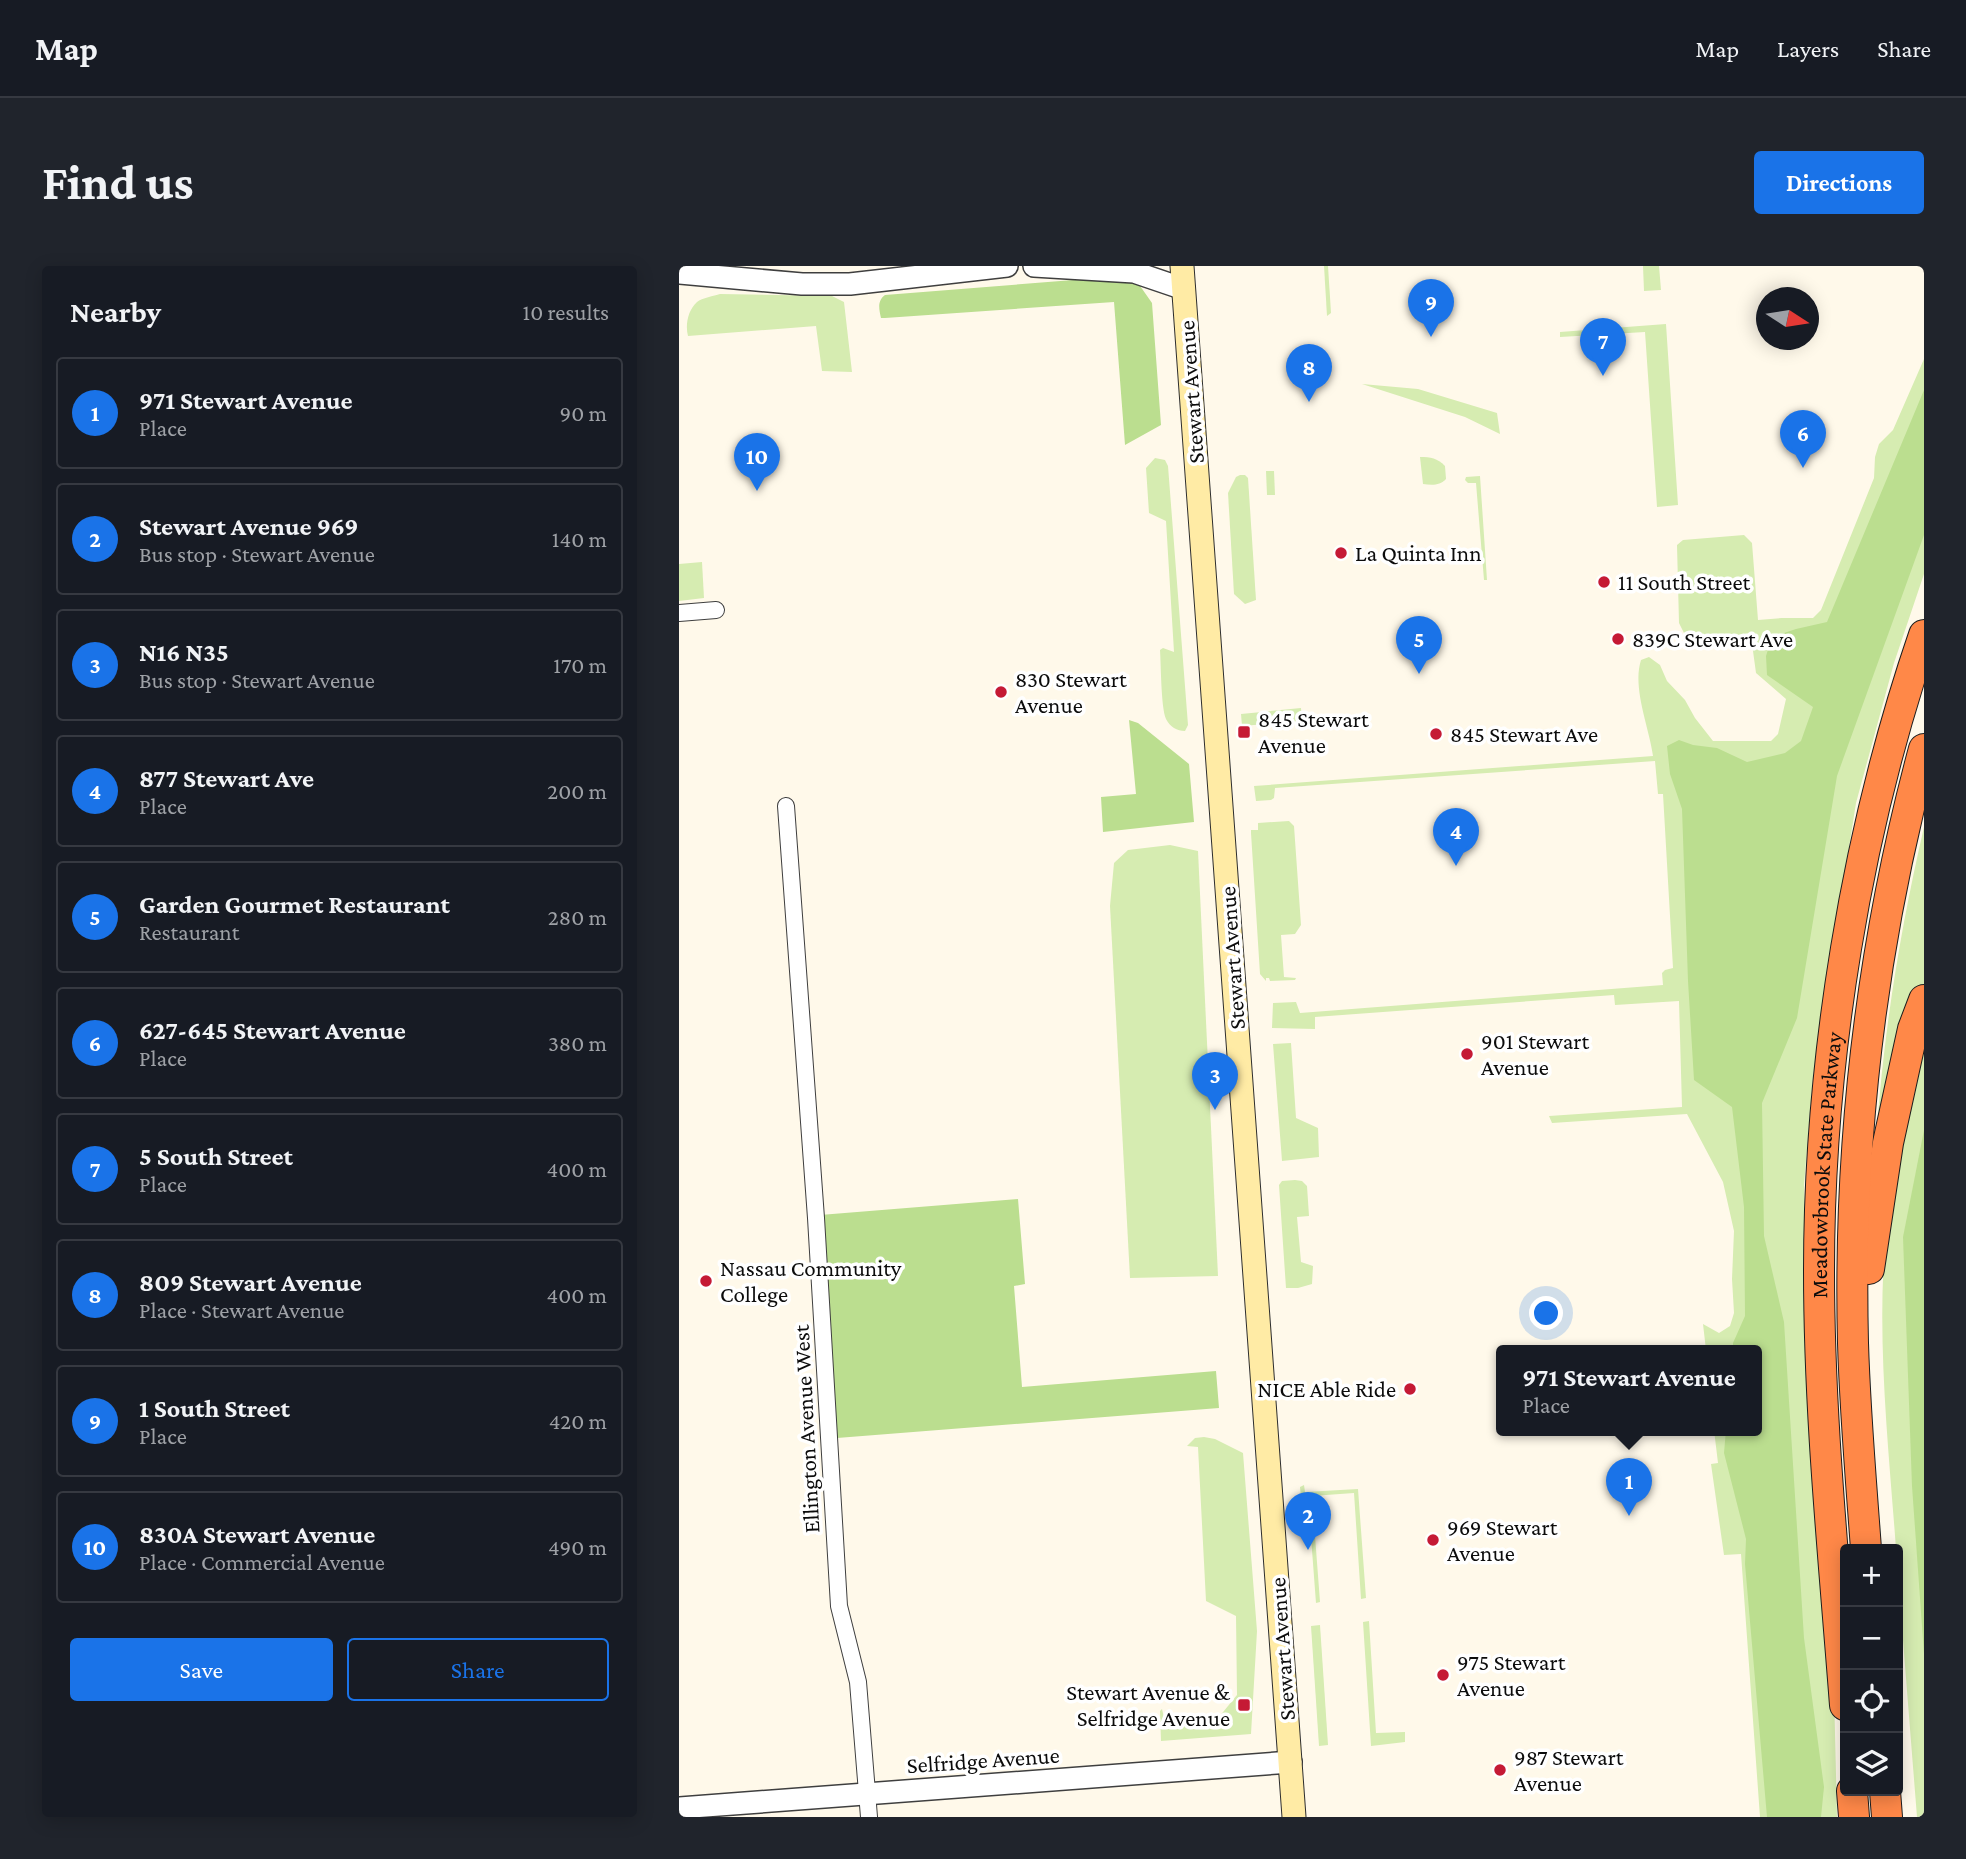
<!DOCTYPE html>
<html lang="en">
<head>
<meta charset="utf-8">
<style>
  body { margin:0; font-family:"Crimson Pro",serif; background:#20242c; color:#f1f3f6 }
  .controls { position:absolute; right:21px; bottom:21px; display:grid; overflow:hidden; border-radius:7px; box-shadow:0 4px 18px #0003 }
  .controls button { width:63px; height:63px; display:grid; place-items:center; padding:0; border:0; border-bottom:2px solid #363941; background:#171b24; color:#f1f3f6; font:35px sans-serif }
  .compass { position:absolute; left:1077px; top:21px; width:63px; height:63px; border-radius:50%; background:#171b24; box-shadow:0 4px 18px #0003; rotate:102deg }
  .you { position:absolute; left:868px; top:1048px; width:24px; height:24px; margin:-18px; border:5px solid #fff; border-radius:50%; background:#1a73e8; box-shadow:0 0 0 10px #1a73e833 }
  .badge { display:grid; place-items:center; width:46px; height:46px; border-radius:50%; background:#1a73e8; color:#fff; font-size:23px; font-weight:700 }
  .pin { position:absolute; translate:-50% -58px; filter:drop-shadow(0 2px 4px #0008) }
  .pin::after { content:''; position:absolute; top:37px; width:24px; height:21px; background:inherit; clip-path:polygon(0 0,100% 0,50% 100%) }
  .popup { position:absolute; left:817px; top:1079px; width:266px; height:91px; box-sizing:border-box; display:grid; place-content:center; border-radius:7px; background:#171b24; filter:drop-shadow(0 2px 5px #0005); font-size:23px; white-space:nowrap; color:#9ea1a6 }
  .popup b { font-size:26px; color:#f1f3f6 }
  .popup::after { content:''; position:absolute; left:50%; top:100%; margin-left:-14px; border:14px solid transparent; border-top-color:#171b24 }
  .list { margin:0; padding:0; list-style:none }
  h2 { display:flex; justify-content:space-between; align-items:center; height:91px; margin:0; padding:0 28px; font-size:30px }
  h2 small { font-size:23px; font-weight:400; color:#9ea1a6 }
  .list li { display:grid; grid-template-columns:46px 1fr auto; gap:21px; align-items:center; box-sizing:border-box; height:112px; margin:0 14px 14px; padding:0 14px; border:2px solid #363941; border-radius:7px }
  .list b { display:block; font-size:26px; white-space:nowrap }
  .list p { margin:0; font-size:23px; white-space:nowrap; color:#9ea1a6 }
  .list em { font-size:23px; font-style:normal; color:#9ea1a6 }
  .actions { display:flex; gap:14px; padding:21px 28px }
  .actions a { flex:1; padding:16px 0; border:2px solid #1a73e8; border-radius:7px; text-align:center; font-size:24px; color:#1a73e8 }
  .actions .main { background:#1a73e8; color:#fff }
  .icon { flex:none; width:38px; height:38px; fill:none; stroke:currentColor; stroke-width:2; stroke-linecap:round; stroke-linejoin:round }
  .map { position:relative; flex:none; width:1245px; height:1551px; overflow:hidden; border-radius:7px }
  header { display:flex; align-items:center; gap:42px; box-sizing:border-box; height:98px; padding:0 35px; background:#171b24; border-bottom:2px solid #363941 }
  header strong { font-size:33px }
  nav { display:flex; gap:38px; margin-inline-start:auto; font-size:24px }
  .intro { display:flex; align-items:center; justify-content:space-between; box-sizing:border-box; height:168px; padding:0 42px }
  h1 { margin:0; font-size:49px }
  .button { padding:18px 32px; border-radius:7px; background:#1a73e8; color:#fff; font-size:24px; font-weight:700 }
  main { display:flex; gap:42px; padding:0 42px }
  aside { flex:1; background:#171b24; border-radius:7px; box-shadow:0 4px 18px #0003 }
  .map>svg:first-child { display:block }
  .green { fill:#d6ecb1 }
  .forest { fill:#bbde8f }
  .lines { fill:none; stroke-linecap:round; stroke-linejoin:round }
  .minor-casing { stroke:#3f3f3f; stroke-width:18 }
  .tertiary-casing { stroke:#3f3f3f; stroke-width:24 }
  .secondary-casing { stroke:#2e2e2e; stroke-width:25 }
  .motorway-casing { stroke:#1d1d1d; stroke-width:32 }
  .minor { stroke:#fff; stroke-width:16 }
  .tertiary { stroke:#fff; stroke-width:21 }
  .secondary { stroke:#ffeba5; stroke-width:23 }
  .motorway { stroke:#ff8848; stroke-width:30 }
  .poi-dot { fill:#c51a35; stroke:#fff; stroke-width:2.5 }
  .labels { text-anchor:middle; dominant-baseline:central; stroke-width:7; stroke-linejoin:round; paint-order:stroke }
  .street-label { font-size:23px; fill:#0c0c0c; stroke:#fff }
  .poi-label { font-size:23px; fill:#0c0c0c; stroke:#fff; text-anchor:start }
</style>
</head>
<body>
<header>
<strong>Map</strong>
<nav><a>Map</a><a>Layers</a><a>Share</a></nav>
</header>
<div class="intro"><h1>Find us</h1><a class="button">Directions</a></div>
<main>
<aside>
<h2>Nearby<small>10 results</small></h2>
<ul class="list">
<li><span class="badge">1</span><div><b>971 Stewart Avenue</b><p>Place</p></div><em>90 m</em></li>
<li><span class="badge">2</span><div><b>Stewart Avenue 969</b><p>Bus stop · Stewart Avenue</p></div><em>140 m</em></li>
<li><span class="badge">3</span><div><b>N16 N35</b><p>Bus stop · Stewart Avenue</p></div><em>170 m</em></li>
<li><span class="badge">4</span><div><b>877 Stewart Ave</b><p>Place</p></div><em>200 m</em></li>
<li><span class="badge">5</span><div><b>Garden Gourmet Restaurant</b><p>Restaurant</p></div><em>280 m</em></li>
<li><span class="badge">6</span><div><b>627-645 Stewart Avenue</b><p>Place</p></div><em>380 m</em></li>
<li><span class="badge">7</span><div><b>5 South Street</b><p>Place</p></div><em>400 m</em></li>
<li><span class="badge">8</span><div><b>809 Stewart Avenue</b><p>Place · Stewart Avenue</p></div><em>400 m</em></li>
<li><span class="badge">9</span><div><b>1 South Street</b><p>Place</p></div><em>420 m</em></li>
<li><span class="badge">10</span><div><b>830A Stewart Avenue</b><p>Place · Commercial Avenue</p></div><em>490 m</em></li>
</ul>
<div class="actions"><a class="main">Save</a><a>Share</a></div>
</aside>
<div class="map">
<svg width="1245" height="1551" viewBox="0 0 1245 1551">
  <rect width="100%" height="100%" fill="#fff9ea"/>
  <g class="green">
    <path d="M645 0H649L652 47 648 50Z"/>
    <path d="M964 0H980L982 24 965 25Z"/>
    <path d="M41 28 153 30 165 36 173 106 143 105 137 60 9 70C6 59 9 44 18 36 23 32 35 30 41 28Z"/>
    <path d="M987 58 999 239 978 241 966 66 881 71V66Z"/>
    <path d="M1245 93V308L1215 397 1177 537 1134 810 1125 919 1130 1054 1155 1426 1158 1551H1081L1062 1288 1045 1289 1032 1198 1039 1197 1035 1164H1078V1084H1027L1024 1058 1040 1067 1051 1060 1055 1047 1053 1013 1055 965 1044 916 1008 848 873 857 870 850 1003 841 1000 735 936 739 935 729 636 751V763L593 762 594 737 617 736 621 747 984 719 983 707 986 704 994 702 984 528H979L976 495 596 522 595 532 592 534 577 535 575 520 974 490C970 461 953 422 962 394L970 391 981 399 988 415 1006 434 1016 452 1034 475H1092L1099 468 1107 433 1077 407 1074 385 1070 375 1015 372 1005 367 1000 357 998 279 1004 274 1065 269 1073 277 1079 354 1103 352H1134L1142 344 1195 212 1196 191 1200 178 1214 164Z"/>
    <path d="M683 118 739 123 818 147 821 168 786 151Z"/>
    <path d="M741 191C752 191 758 192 766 200L767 213C761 220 752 219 744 218Z"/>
    <path d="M476 192 486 194 489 200 509 459 506 465C498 465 491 461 487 453 482 442 482 399 481 384L484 382 495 386 487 255 470 247 467 202Z"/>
    <path d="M587 205H595L596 229H588Z"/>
    <path d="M561 209H566L569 212 577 334 566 338 555 328 549 227 557 211Z"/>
    <path d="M801 210 808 314H805L797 217H789L786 214 787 211Z"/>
    <path d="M23 296 25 332 0 335V298Z"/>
    <path d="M622 442 623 455 563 460 562 448Z"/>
    <path d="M610 555 615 560 622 659 616 668 602 669 605 711 617 712 616 714 591 715 590 712H587V715L581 708 572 567V564H579V557Z"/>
    <path d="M1245 561V723L1197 875C1204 769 1221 664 1245 561Z"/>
    <path d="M491 579 519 585 539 1010 451 1012 431 640 435 597 449 584Z"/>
    <path d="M1245 766V1551H1238L1219 1311V1283H1217C1210 1186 1199 1088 1205 991 1209 915 1229 840 1245 766Z"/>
    <path d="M612 777 617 852 639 862 640 891 603 895 594 778Z"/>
    <path d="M616 914 623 915 628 920 630 950 618 951 622 996 634 1000 633 1018 619 1022H607L600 919 603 915Z"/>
    <path d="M525 1171 536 1173 564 1187 578 1365 572 1468 482 1475 481 1445 483 1443 486 1456 540 1451 558 1429 557 1350 527 1335 519 1181 508 1180 516 1172Z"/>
    <path d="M625 1219 626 1226 679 1223 687 1332 682 1333 675 1227 633 1230 641 1336 637 1337 629 1231H622L621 1221Z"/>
    <path d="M690 1355 697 1467 726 1466V1476L692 1480 684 1356Z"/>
    <path d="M641 1359 649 1479 640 1480 632 1360Z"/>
  </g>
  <g class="forest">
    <path d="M445 10 459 17 473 37 482 159 446 179 435 36 206 52H202C200 43 198 35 206 29Z"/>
    <path d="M1245 124V269L1158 510 1118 752 1083 837 1085 970 1105 1056 1125 1372 1145 1521 1142 1551H1088L1066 1298 1067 1273 1045 1187 1047 1164H1078V1084H1054V1077L1066 1050 1065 941 1053 841 1015 814 1009 715 1003 543 991 508 988 480 1000 474 1014 479 1038 482 1068 496 1106 487 1122 475 1134 441 1088 409 1087 390 1093 371 1117 363 1148 356Z"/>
    <path d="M450 454 459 457 510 498 515 556 424 566 422 531 457 528Z"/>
    <path d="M1245 864V1388L1233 1220 1224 971Z"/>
    <path d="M339 933 346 1018 335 1020 343 1121 537 1105 540 1142 158 1172 141 949Z"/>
  </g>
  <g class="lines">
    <defs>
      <g id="minor">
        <path d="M0 347 37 344"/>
        <path d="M107 540 137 952 160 1340 179 1416 190 1551"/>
      </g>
      <g id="tertiary">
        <path d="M355 0 455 6 505 23"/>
        <path d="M0 7 123 18H171L328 0"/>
        <path d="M0 1542 612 1496"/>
      </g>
      <path id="secondary" d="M503 0 615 1551"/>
      <g id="motorway">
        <path d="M1190 1003 1209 877 1234 763 1245 734"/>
        <path d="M1187 1283C1182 1214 1176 1146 1174 1077 1169 876 1193 676 1245 483"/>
        <path id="s1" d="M1166 1439C1155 1294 1140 1150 1140 1005 1140 795 1177 567 1245 369"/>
        <path d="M1173 1525 1175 1551"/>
        <path d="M1206 1525 1208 1551"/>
      </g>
    </defs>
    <use href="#minor" class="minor-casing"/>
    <use href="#tertiary" class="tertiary-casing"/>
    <use href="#secondary" class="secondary-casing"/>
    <use href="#motorway" class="motorway-casing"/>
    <use href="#minor" class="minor"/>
    <use href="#tertiary" class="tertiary"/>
    <use href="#secondary" class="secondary"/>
    <use href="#motorway" class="motorway"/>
  </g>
  <g class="poi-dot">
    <circle cx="662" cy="287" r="7"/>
    <circle cx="925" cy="316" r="7"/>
    <circle cx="939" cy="373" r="7"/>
    <circle cx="322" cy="426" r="7"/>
    <rect x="558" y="459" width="14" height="14" rx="3.5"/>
    <circle cx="757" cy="468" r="7"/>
    <circle cx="788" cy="788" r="7"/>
    <circle cx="27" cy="1015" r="7"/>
    <circle cx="731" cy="1123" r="7"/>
    <circle cx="754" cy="1274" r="7"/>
    <circle cx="764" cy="1409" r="7"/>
    <rect x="558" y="1432" width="14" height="14" rx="3.5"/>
    <circle cx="821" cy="1504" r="7"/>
  </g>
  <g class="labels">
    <g class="street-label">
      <text transform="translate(512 126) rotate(-94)">Stewart Avenue</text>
      <text transform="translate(553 692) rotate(-94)">Stewart Avenue</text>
      <text stroke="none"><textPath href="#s1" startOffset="541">Meadowbrook State Parkway</textPath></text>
      <text transform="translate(127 1163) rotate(-93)">Ellington Avenue West</text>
      <text transform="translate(603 1383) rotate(-94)">Stewart Avenue</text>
      <text transform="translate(304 1494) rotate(-4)">Selfridge Avenue</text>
    </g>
    <g class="poi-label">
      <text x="676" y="287">La Quinta Inn</text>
      <text x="939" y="316">11 South Street</text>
      <text x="953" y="373">839C Stewart Ave</text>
      <text x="336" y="413">830 Stewart<tspan x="336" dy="26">Avenue</tspan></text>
      <text x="579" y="453">845 Stewart<tspan x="579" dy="26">Avenue</tspan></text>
      <text x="771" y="468">845 Stewart Ave</text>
      <text x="802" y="775">901 Stewart<tspan x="802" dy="26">Avenue</tspan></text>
      <text x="41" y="1002">Nassau Community<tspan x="41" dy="26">College</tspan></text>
      <text x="717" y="1123" text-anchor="end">NICE Able Ride</text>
      <text x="768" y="1261">969 Stewart<tspan x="768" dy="26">Avenue</tspan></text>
      <text x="778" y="1396">975 Stewart<tspan x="778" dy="26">Avenue</tspan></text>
      <text x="551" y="1426" text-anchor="end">Stewart Avenue &amp;<tspan x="551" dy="26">Selfridge Avenue</tspan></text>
      <text x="835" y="1491">987 Stewart<tspan x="835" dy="26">Avenue</tspan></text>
    </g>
  </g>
</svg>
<div class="controls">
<button>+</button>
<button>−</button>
<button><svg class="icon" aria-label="locate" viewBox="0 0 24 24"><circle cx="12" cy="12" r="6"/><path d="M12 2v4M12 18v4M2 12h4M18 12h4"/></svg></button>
<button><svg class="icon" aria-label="layers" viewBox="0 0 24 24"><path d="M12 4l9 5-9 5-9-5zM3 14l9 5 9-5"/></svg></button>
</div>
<svg class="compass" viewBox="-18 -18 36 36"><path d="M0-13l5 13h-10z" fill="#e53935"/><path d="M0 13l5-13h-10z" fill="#9ea1a6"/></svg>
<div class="you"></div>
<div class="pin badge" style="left:950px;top:1250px">1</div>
<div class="popup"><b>971 Stewart Avenue</b>Place</div>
<div class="pin badge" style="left:629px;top:1284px">2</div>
<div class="pin badge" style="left:536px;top:844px">3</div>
<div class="pin badge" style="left:777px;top:600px">4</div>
<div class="pin badge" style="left:740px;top:408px">5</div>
<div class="pin badge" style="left:1124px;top:202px">6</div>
<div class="pin badge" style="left:924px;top:110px">7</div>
<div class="pin badge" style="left:630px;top:136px">8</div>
<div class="pin badge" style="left:752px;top:71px">9</div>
<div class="pin badge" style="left:78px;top:225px">10</div>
</div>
</main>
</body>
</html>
